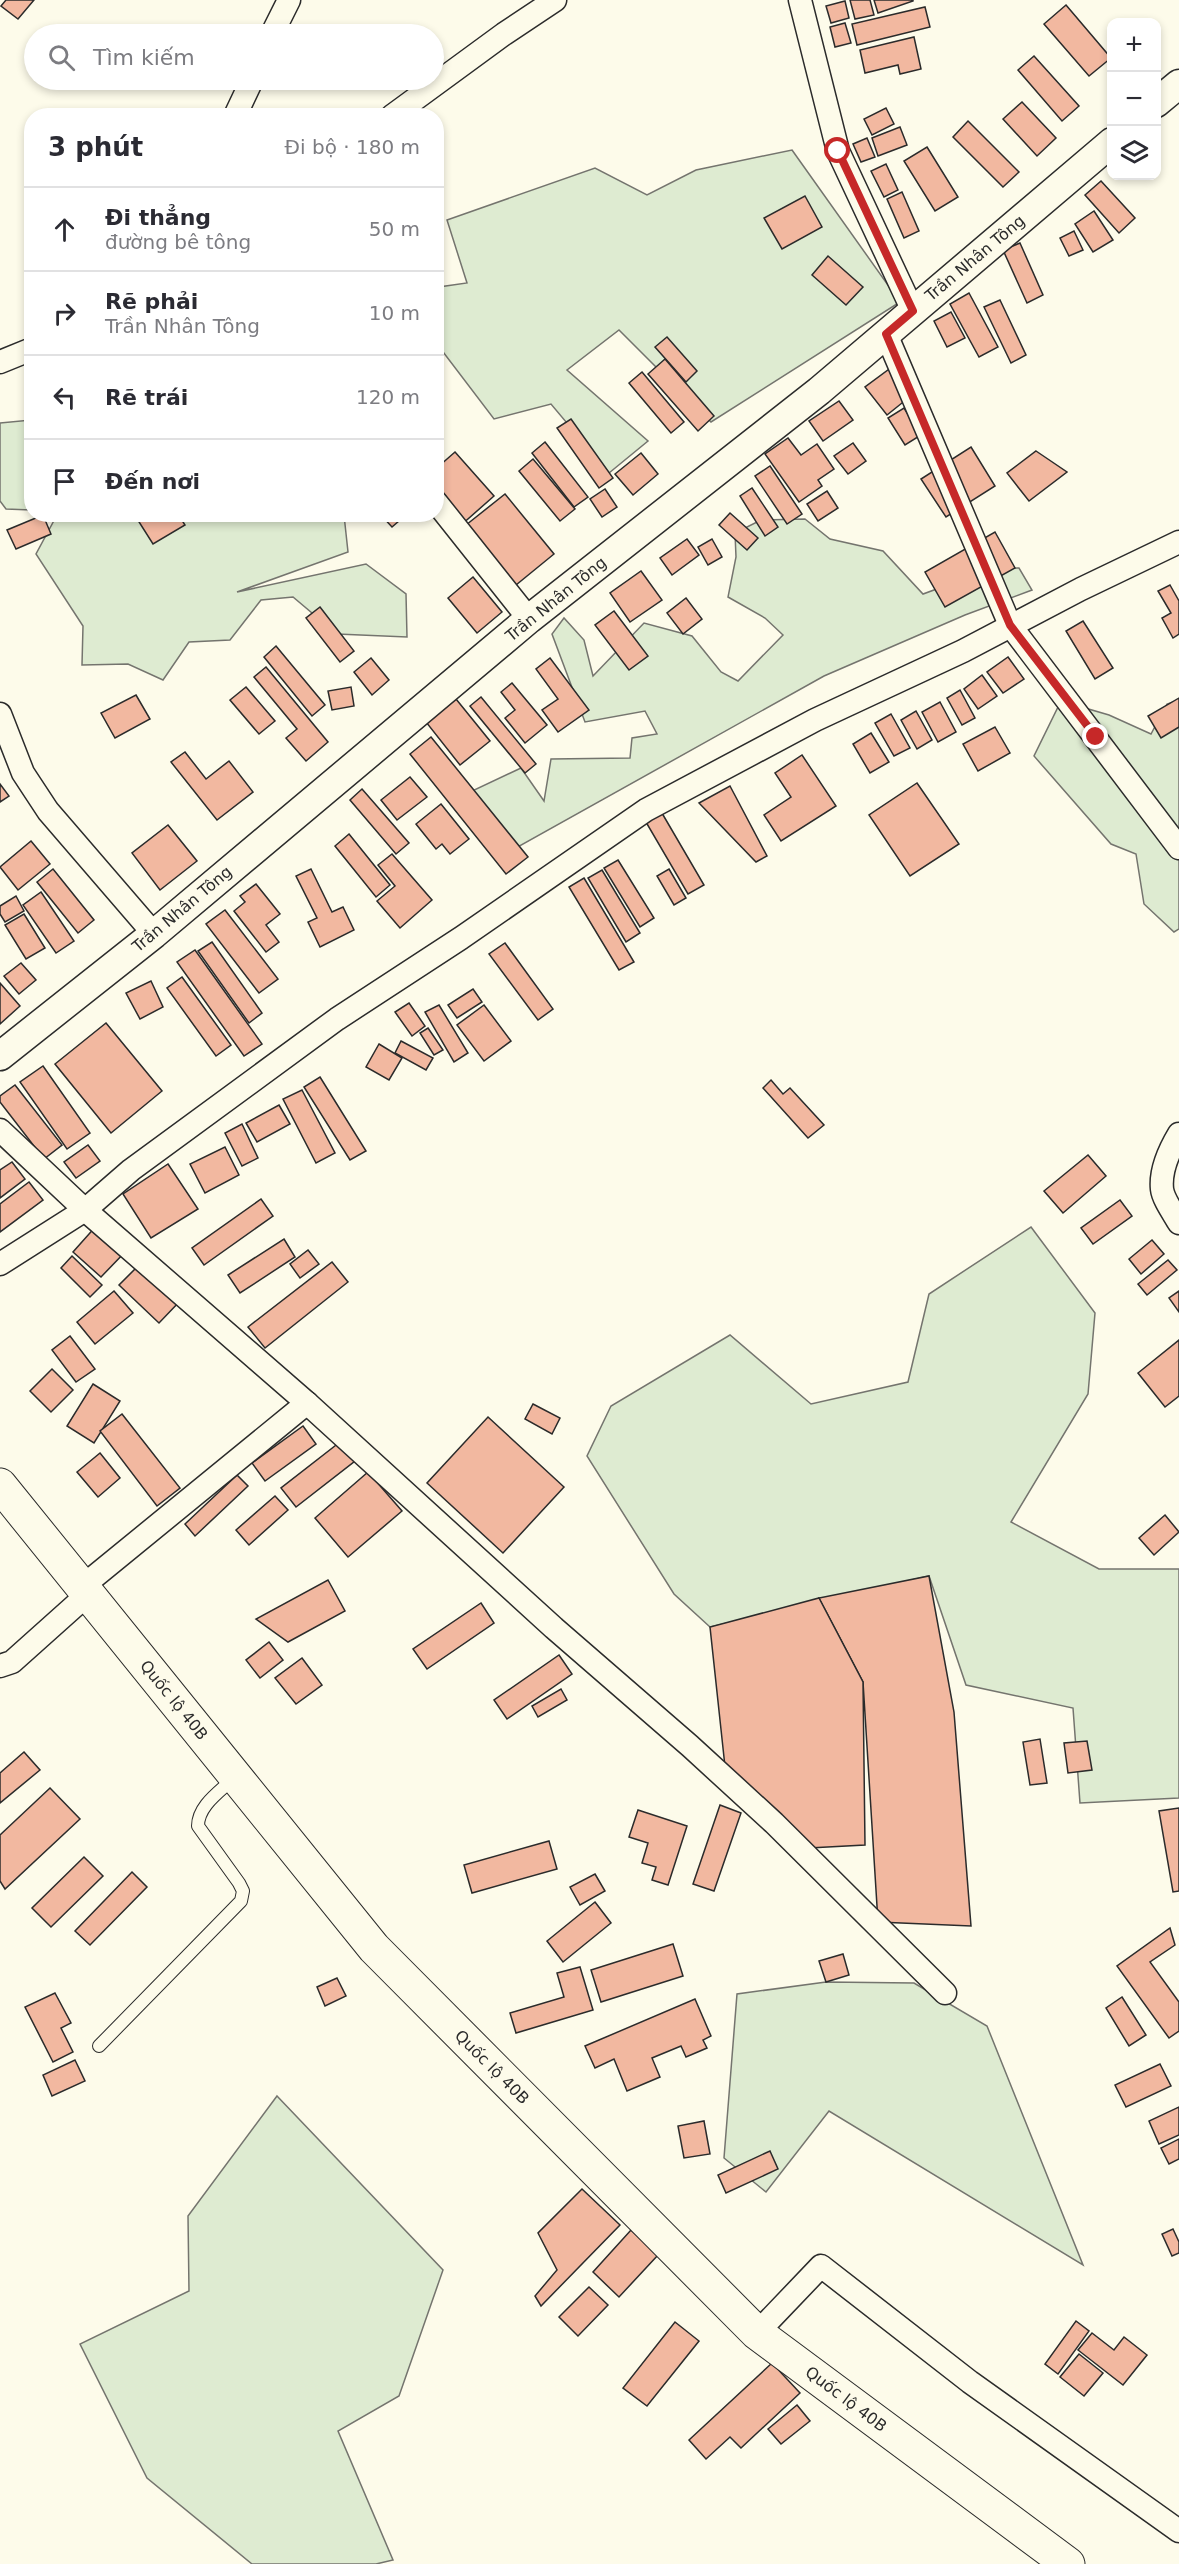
<!DOCTYPE html>
<html lang="vi">
<head>
<meta charset="utf-8">
<style>
  body { margin:0; font-family:"DejaVu Sans",sans-serif; background:#f7f7f7; color:#2b2b33 }
  .controls { position:absolute; right:18px; top:18px; display:grid; overflow:hidden; border-radius:12px; box-shadow:0 3px 9px #0003 }
  .controls button { width:54px; height:54px; display:grid; place-items:center; padding:0; border:0; border-bottom:2px solid #e1e1e2; background:#fff; color:#2b2b33; font:30px sans-serif }
  .stop { position:absolute; width:18px; height:18px; margin:-14px; border:4px solid #c62828; border-radius:50%; background:#fff }
  .stop.end { background:#c62828; border-color:#fff; box-shadow:0 2px 6px #0008 }
  .list { margin:0; padding:0; list-style:none }
  h2 { display:flex; justify-content:space-between; align-items:center; height:78px; margin:0; padding:0 24px; font-size:26px }
  h2 small { font-size:20px; font-weight:400; color:#7c7c81 }
  .list li { display:grid; grid-template-columns:39px 1fr auto; gap:18px; align-items:center; box-sizing:border-box; height:84px; padding:0 24px; border-top:2px solid #e1e1e2 }
  .list b { display:block; font-size:22px; white-space:nowrap }
  .list p { margin:0; font-size:20px; white-space:nowrap; color:#7c7c81 }
  .list em { font-size:20px; font-style:normal; color:#7c7c81 }
  .icon { flex:none; width:33px; height:33px; fill:none; stroke:currentColor; stroke-width:2; stroke-linecap:round; stroke-linejoin:round }
  .map { position:relative; flex:none; width:1179px; height:2564px; overflow:hidden }
  .search { position:absolute; background:#fff; box-shadow:0 3px 9px #0003; left:24px; top:24px; width:420px; height:66px; display:flex; align-items:center; gap:15px; box-sizing:border-box; padding:0 21px; border-radius:33px; color:#7c7c81; font-size:22px }
  .panel { position:absolute; background:#fff; box-shadow:0 3px 9px #0003; left:24px; top:108px; width:420px; height:414px; border-radius:24px }
  .map>svg:first-child { display:block }
  .green { fill:#deebd1; stroke:#74746e; stroke-width:1.5 }
  .building { fill:#f2b8a0; stroke:#2b2b2b; stroke-width:1.5 }
  .lines { fill:none; stroke-linecap:round; stroke-linejoin:round }
  .service-casing { stroke:#2b2b2b; stroke-width:14 }
  .minor-casing { stroke:#2b2b2b; stroke-width:25 }
  .tertiary-casing { stroke:#2b2b2b; stroke-width:31 }
  .trunk-casing { stroke:#2b2b2b; stroke-width:35 }
  .service { stroke:#fdfbea; stroke-width:12 }
  .minor { stroke:#fdfbea; stroke-width:22 }
  .tertiary { stroke:#fdfbea; stroke-width:28 }
  .trunk { stroke:#fdfbea; stroke-width:33 }
  .route { stroke:#c62828; stroke-width:8 }
  .labels { text-anchor:middle; dominant-baseline:central; stroke-width:4.5; stroke-linejoin:round; paint-order:stroke }
  .street-label { font-size:16px; fill:#2b2b2b; stroke:#fdfbea }
</style>
</head>
<body>
<div class="map">
<svg width="1179" height="2564" viewBox="0 0 1179 2564">
  <rect width="100%" height="100%" fill="#fdfbea"/>
  <g class="green">
    <path d="M792 150 900 302 711 422 619 330 567 370 648 441 609 473 551 404 494 419 437 344 439 287 467 283 447 220 595 168 647 195 696 170Z"/>
    <path d="M31 420V510L6 509 0 501V423Z"/>
    <path d="M57 515H344L348 552 237 592 366 564 406 594 407 637 337 634 293 597 261 600 230 640 189 642 163 680 128 664 82 665 83 626 36 554Z"/>
    <path d="M805 519 830 539 883 551 923 594 991 569 1019 568 1032 590 965 615 824 676 507 853 472 791 521 768 544 801 551 759 630 758 632 738 657 734 645 711 585 722 552 634 564 618 584 640 593 676 644 623 692 636 721 672 738 681 783 635 765 618 728 597 736 557 735 533 761 520Z"/>
    <path d="M1179 700V929L1174 932 1144 904 1136 854 1111 844 1034 756 1061 701 1109 715 1151 734 1167 704Z"/>
    <path d="M1031 1227 1095 1313 1088 1394 1011 1522 1099 1569H1179V1798L1080 1803 1073 1708 966 1685 929 1576 710 1627 674 1594 587 1456 611 1406 730 1335 811 1404 908 1382 929 1294Z"/>
    <path d="M826 1982 914 1983 987 2026 1083 2265 829 2111 766 2192 724 2158 737 1994Z"/>
    <path d="M277 2096 443 2270 399 2396 338 2431 393 2560 376 2564H252L147 2478 80 2344 189 2291 188 2216Z"/>
  </g>
  <g class="building">
    <path d="M6 0H34L18 19 1 6Z"/>
    <path d="M850 0H870L874 15 855 19Z"/>
    <path d="M874 0H913V1L878 13Z"/>
    <path d="M845 1 849 18 831 23 826 6Z"/>
    <path d="M1066 5 1111 58 1089 76 1044 24Z"/>
    <path d="M925 7 930 27 857 45 852 24Z"/>
    <path d="M845 23 851 43 835 47 830 27Z"/>
    <path d="M914 37 921 69 900 74 898 65 865 73 860 50Z"/>
    <path d="M1034 56 1079 106 1062 121 1018 70Z"/>
    <path d="M187 80H210L188 85Z"/>
    <path d="M1022 102 1056 138 1037 156 1003 119Z"/>
    <path d="M886 108 894 124 872 135 864 119Z"/>
    <path d="M968 121 1019 172 1003 187 953 137Z"/>
    <path d="M900 127 907 145 878 156 872 138Z"/>
    <path d="M867 138 875 157 861 162 853 144Z"/>
    <path d="M927 147 958 197 935 211 904 161Z"/>
    <path d="M886 164 898 190 884 197 871 171Z"/>
    <path d="M1101 181 1135 218 1119 233 1085 195Z"/>
    <path d="M902 192 919 231 904 238 887 199Z"/>
    <path d="M805 196 822 227 782 249 764 218Z"/>
    <path d="M1094 211 1113 240 1093 252 1075 224Z"/>
    <path d="M1074 231 1083 250 1069 256 1060 238Z"/>
    <path d="M1020 243 1043 295 1027 303 1003 250Z"/>
    <path d="M828 256 863 287 846 305 812 275Z"/>
    <path d="M969 293 998 347 979 357 950 304Z"/>
    <path d="M1000 300 1026 355 1011 363 984 307Z"/>
    <path d="M951 312 965 338 947 347 934 321Z"/>
    <path d="M667 337 697 371 686 382 655 347Z"/>
    <path d="M665 359 714 416 698 431 648 374Z"/>
    <path d="M896 364 917 391 887 415 865 387Z"/>
    <path d="M642 372 684 422 671 433 629 383Z"/>
    <path d="M839 401 853 420 823 441 809 421Z"/>
    <path d="M904 408 921 435 905 445 888 418Z"/>
    <path d="M571 419 613 478 599 488 557 428Z"/>
    <path d="M788 438 801 455 817 444 834 469 818 480 822 486 799 502 765 454Z"/>
    <path d="M545 442 588 497 574 507 532 453Z"/>
    <path d="M853 443 866 461 848 474 834 456Z"/>
    <path d="M971 447 995 486 946 517 921 479Z"/>
    <path d="M1036 451 1067 472 1029 501 1007 473Z"/>
    <path d="M455 452 494 496 460 526 436 500V463L439 466Z"/>
    <path d="M641 453 658 474 633 495 615 474Z"/>
    <path d="M533 459 575 509 560 521 519 471Z"/>
    <path d="M770 466 802 514 787 524 755 476Z"/>
    <path d="M752 488 778 527 765 536 740 496Z"/>
    <path d="M605 489 617 507 602 517 590 499Z"/>
    <path d="M827 491 838 508 818 521 807 504Z"/>
    <path d="M505 494 554 554 516 585 466 525Z"/>
    <path d="M730 513 758 538 747 550 719 525Z"/>
    <path d="M134 514H178L185 525 153 544Z"/>
    <path d="M380 514H407L392 527Z"/>
    <path d="M43 515 51 534 16 549 7 530Z"/>
    <path d="M995 532 1015 568 945 607 925 572Z"/>
    <path d="M687 539 699 555 672 575 660 558Z"/>
    <path d="M712 539 722 557 708 565 698 547Z"/>
    <path d="M641 571 662 600 630 622 610 593Z"/>
    <path d="M473 577 502 612 477 633 448 598Z"/>
    <path d="M1170 585 1179 601V634L1173 638 1162 618 1171 613 1158 591Z"/>
    <path d="M686 598 702 619 683 634 667 613Z"/>
    <path d="M320 607 354 651 340 662 306 618Z"/>
    <path d="M614 611 648 656 629 670 595 625Z"/>
    <path d="M1083 621 1113 668 1095 679 1066 631Z"/>
    <path d="M276 646 325 705 312 716 264 657Z"/>
    <path d="M1008 657 1024 679 1003 693 987 672Z"/>
    <path d="M371 658 389 680 372 695 354 672Z"/>
    <path d="M550 658 589 710 558 732 542 710 558 699 536 669Z"/>
    <path d="M266 667 328 742 306 761 286 738 297 729 254 677Z"/>
    <path d="M982 675 997 696 978 709 964 689Z"/>
    <path d="M512 683 547 725 525 743 505 718 515 710 501 692Z"/>
    <path d="M246 687 275 721 259 734 230 700Z"/>
    <path d="M351 687 354 706 332 710 328 691Z"/>
    <path d="M960 690 975 718 962 725 947 698Z"/>
    <path d="M136 695 150 719 115 738 101 713Z"/>
    <path d="M481 697 536 764 525 773 470 706Z"/>
    <path d="M1179 698V727L1161 738 1148 716Z"/>
    <path d="M456 699 490 741 460 765 426 722Z"/>
    <path d="M940 702 956 732 938 742 922 712Z"/>
    <path d="M916 711 932 740 917 749 901 720Z"/>
    <path d="M891 714 910 748 894 756 875 723Z"/>
    <path d="M995 727 1010 753 978 771 963 744Z"/>
    <path d="M871 733 889 762 870 773 853 744Z"/>
    <path d="M431 737 528 857 506 874 410 754Z"/>
    <path d="M185 752 206 779 229 761 253 792 217 820 171 762Z"/>
    <path d="M802 755 836 806 781 841 764 815 791 797 775 773Z"/>
    <path d="M410 777 427 797 397 820 381 800Z"/>
    <path d="M917 783 959 844 910 876 869 815Z"/>
    <path d="M0 784 9 796 0 802Z"/>
    <path d="M730 786 767 856 756 862 699 803Z"/>
    <path d="M362 789 409 843 396 854 350 800Z"/>
    <path d="M441 804 469 839 450 854 442 844 436 849 416 824Z"/>
    <path d="M659 808 704 885 688 894 643 817Z"/>
    <path d="M168 825 197 861 160 890 132 853Z"/>
    <path d="M349 834 390 885 376 897 335 846Z"/>
    <path d="M31 841 50 864 18 890 0 867Z"/>
    <path d="M392 854 432 900 400 928 377 901 395 886 378 865Z"/>
    <path d="M618 860 654 918 640 927 604 868Z"/>
    <path d="M53 869 94 920 78 933 37 882Z"/>
    <path d="M311 869 332 912 343 907 354 930 320 947 308 922 317 918 296 876Z"/>
    <path d="M669 869 686 898 674 905 657 876Z"/>
    <path d="M602 870 640 933 626 942 588 878Z"/>
    <path d="M584 878 634 962 619 970 569 887Z"/>
    <path d="M256 884 280 914 266 925 279 942 266 952 234 911 245 902 240 896Z"/>
    <path d="M41 892 74 941 56 953 23 905Z"/>
    <path d="M16 896 24 911 5 922 0 914V906Z"/>
    <path d="M225 910 278 979 259 993 206 924Z"/>
    <path d="M24 914 45 948 26 959 5 925Z"/>
    <path d="M212 942 262 1013 249 1023 198 951Z"/>
    <path d="M505 943 553 1009 538 1020 489 954Z"/>
    <path d="M195 950 262 1044 244 1056 177 962Z"/>
    <path d="M21 963 36 980 19 994 4 976Z"/>
    <path d="M182 977 231 1045 216 1056 167 988Z"/>
    <path d="M151 981 163 1007 140 1019 126 993Z"/>
    <path d="M0 983 20 1006 0 1024Z"/>
    <path d="M473 989 482 1002 457 1018 448 1005Z"/>
    <path d="M409 1003 425 1026 412 1036 395 1012Z"/>
    <path d="M439 1005 468 1053 454 1062 425 1012Z"/>
    <path d="M484 1005 511 1041 484 1061 457 1025Z"/>
    <path d="M106 1023 162 1091 111 1133 55 1064Z"/>
    <path d="M428 1028 443 1050 434 1055 420 1033Z"/>
    <path d="M401 1041 433 1058 426 1070 395 1053Z"/>
    <path d="M379 1044 402 1058 389 1080 366 1067Z"/>
    <path d="M43 1066 90 1133 67 1149 20 1082Z"/>
    <path d="M320 1077 366 1151 350 1160 304 1087Z"/>
    <path d="M771 1080 783 1094 790 1088 824 1125 808 1138 763 1088Z"/>
    <path d="M15 1085 62 1145 44 1159 0 1102V1096Z"/>
    <path d="M302 1090 335 1153 316 1163 283 1099Z"/>
    <path d="M279 1105 290 1124 257 1142 246 1123Z"/>
    <path d="M242 1124 258 1158 242 1166 225 1133Z"/>
    <path d="M88 1145 100 1161 76 1178 64 1162Z"/>
    <path d="M225 1147 239 1175 205 1193 190 1164Z"/>
    <path d="M1088 1155 1106 1176 1063 1213 1044 1191Z"/>
    <path d="M12 1162 25 1179 0 1198V1170Z"/>
    <path d="M168 1164 198 1209 151 1238 123 1194Z"/>
    <path d="M29 1182 43 1200 0 1232V1204Z"/>
    <path d="M261 1199 273 1216 204 1265 192 1248Z"/>
    <path d="M1120 1200 1132 1216 1093 1244 1081 1228Z"/>
    <path d="M97 1225 126 1251 101 1277 73 1252Z"/>
    <path d="M284 1239 295 1257 240 1293 228 1275Z"/>
    <path d="M1152 1240 1164 1254 1141 1274 1129 1259Z"/>
    <path d="M308 1250 319 1264 300 1278 290 1264Z"/>
    <path d="M72 1256 102 1285 90 1297 61 1268Z"/>
    <path d="M1168 1260 1177 1270 1147 1295 1138 1284Z"/>
    <path d="M332 1262 348 1282 265 1348 248 1327Z"/>
    <path d="M140 1264 180 1301 159 1323 119 1285Z"/>
    <path d="M114 1291 133 1313 95 1344 77 1322Z"/>
    <path d="M1179 1291V1312L1169 1298Z"/>
    <path d="M70 1336 95 1369 76 1382 52 1350Z"/>
    <path d="M1179 1340V1396L1165 1407 1138 1373Z"/>
    <path d="M52 1369 73 1390 51 1412 30 1391Z"/>
    <path d="M93 1384 120 1401 94 1443 67 1426Z"/>
    <path d="M533 1404 560 1418 552 1434 525 1419Z"/>
    <path d="M122 1414 180 1488 157 1506 100 1431Z"/>
    <path d="M488 1417 564 1487 503 1553 427 1483Z"/>
    <path d="M303 1426 316 1444 265 1481 252 1463Z"/>
    <path d="M340 1442 355 1461 296 1507 281 1488Z"/>
    <path d="M100 1453 120 1478 98 1497 77 1472Z"/>
    <path d="M368 1472 402 1511 348 1557 315 1518Z"/>
    <path d="M237 1475 248 1486 195 1536 185 1524Z"/>
    <path d="M275 1496 288 1510 249 1545 236 1530Z"/>
    <path d="M1165 1515 1179 1532 1154 1555 1139 1538Z"/>
    <path d="M929 1576 954 1712 971 1926 878 1922 863 1682 819 1598Z"/>
    <path d="M328 1580 345 1611 288 1642 256 1619Z"/>
    <path d="M819 1598 863 1682 865 1845 790 1849 726 1776 710 1627Z"/>
    <path d="M481 1603 494 1623 427 1669 413 1649Z"/>
    <path d="M269 1642 283 1660 260 1678 246 1660Z"/>
    <path d="M559 1655 572 1674 507 1719 494 1700Z"/>
    <path d="M302 1658 322 1685 296 1704 275 1678Z"/>
    <path d="M561 1689 567 1700 538 1717 532 1706Z"/>
    <path d="M1040 1739 1047 1783 1030 1785 1023 1742Z"/>
    <path d="M1087 1741 1092 1770 1068 1773 1064 1743Z"/>
    <path d="M24 1752 40 1770 0 1803V1773Z"/>
    <path d="M50 1788 80 1819 5 1889 0 1881V1835Z"/>
    <path d="M720 1805 741 1813 714 1891 693 1884Z"/>
    <path d="M1179 1808V1891L1173 1892 1159 1811Z"/>
    <path d="M638 1810 687 1826 668 1885 652 1880 656 1867 642 1863 648 1843 629 1837Z"/>
    <path d="M549 1841 557 1869 472 1893 464 1865Z"/>
    <path d="M84 1857 103 1876 51 1927 32 1908Z"/>
    <path d="M132 1872 147 1887 90 1945 75 1931Z"/>
    <path d="M595 1874 605 1891 580 1905 570 1887Z"/>
    <path d="M595 1902 611 1923 563 1962 547 1941Z"/>
    <path d="M1170 1928 1175 1945 1150 1962 1179 2002V2031L1169 2038 1117 1966Z"/>
    <path d="M673 1944 683 1976 601 2002 591 1970Z"/>
    <path d="M843 1954 849 1975 826 1982 819 1961Z"/>
    <path d="M580 1967 593 2010 516 2033 510 2013 564 1997 557 1973Z"/>
    <path d="M337 1978 346 1996 325 2006 317 1987Z"/>
    <path d="M55 1993 71 2023 61 2028 73 2052 53 2062 25 2007Z"/>
    <path d="M1122 1997 1146 2035 1129 2046 1106 2008Z"/>
    <path d="M695 1999 711 2036 703 2040 707 2048 686 2057 681 2046 652 2058 660 2077 627 2091 614 2059 595 2068 585 2046Z"/>
    <path d="M75 2060 85 2081 52 2096 43 2075Z"/>
    <path d="M1160 2064 1171 2086 1126 2107 1115 2085Z"/>
    <path d="M1179 2107V2135L1159 2144 1149 2121Z"/>
    <path d="M704 2121 710 2154 684 2158 678 2126Z"/>
    <path d="M1179 2139V2159L1169 2164 1161 2148Z"/>
    <path d="M770 2151 778 2169 726 2193 718 2175Z"/>
    <path d="M582 2189 620 2225 541 2306 535 2296 557 2270 538 2233Z"/>
    <path d="M1173 2229 1179 2242V2253L1172 2256 1162 2234Z"/>
    <path d="M631 2230 658 2255 619 2297 593 2272Z"/>
    <path d="M589 2287 608 2305 578 2336 559 2317Z"/>
    <path d="M1076 2321 1089 2331 1058 2374 1045 2364Z"/>
    <path d="M675 2322 699 2341 647 2406 623 2388Z"/>
    <path d="M1092 2333 1114 2350 1124 2337 1147 2355 1123 2385 1078 2350Z"/>
    <path d="M1079 2354 1103 2373 1084 2396 1060 2377Z"/>
    <path d="M772 2363 800 2393 741 2448 730 2437 706 2459 689 2440Z"/>
    <path d="M797 2405 810 2421 781 2444 768 2429Z"/>
  </g>
  <g class="lines">
    <defs>
      <path id="service" d="M99 2046 241 1901 243 1891 239 1883 198 1826C198 1805 221 1791 235 1777"/>
      <g id="minor">
        <path d="M800 0 838 151 913 311"/>
        <path d="M272 34 289 0"/>
        <path d="M235 116 252 80"/>
        <path d="M392 116 504 34 555 0"/>
        <path d="M886 334 1010 625 1179 848"/>
        <path d="M0 362 32 349"/>
        <path d="M436 502 529 619"/>
        <path d="M0 714 23 773 48 811 154 934"/>
        <path d="M0 1130 85 1210 307 1403 554 1628 690 1746 774 1823 945 1993"/>
        <path d="M1179 1134C1170 1149 1160 1170 1162 1189 1163 1199 1174 1214 1179 1223"/>
        <path d="M0 1264 85 1210 131 1170 337 1019 461 938 646 810 815 720 963 651 1081 589 1179 542"/>
        <path d="M83 1586 307 1403"/>
        <path d="M0 1666 12 1662 88 1594"/>
        <path d="M757 2333 821 2266 970 2382 1179 2531"/>
      </g>
      <g id="tertiary">
        <path d="M1156 103 1179 84"/>
        <path d="M0 1056 154 934 529 619 819 391 1112 142"/>
      </g>
      <path id="trunk" d="M0 1485 374 1948 757 2333 1068 2564"/>
    </defs>
    <use href="#service" class="service-casing"/>
    <use href="#minor" class="minor-casing"/>
    <use href="#tertiary" class="tertiary-casing"/>
    <use href="#trunk" class="trunk-casing"/>
    <use href="#service" class="service"/>
    <use href="#minor" class="minor"/>
    <use href="#tertiary" class="tertiary"/>
    <use href="#trunk" class="trunk"/>
  </g>
  <g class="lines">
    <path class="route" d="M838 151 913 311 886 334 1010 625 1096 737"/>
  </g>
  <g class="labels">
    <g class="street-label">
      <text transform="translate(975 258) rotate(-40)">Trần Nhân Tông</text>
      <text transform="translate(556 599) rotate(-39)">Trần Nhân Tông</text>
      <text transform="translate(182 909) rotate(-40)">Trần Nhân Tông</text>
      <text transform="translate(174 1700) rotate(51)">Quốc lộ 40B</text>
      <text transform="translate(492 2067) rotate(45)">Quốc lộ 40B</text>
      <text transform="translate(846 2399) rotate(37)">Quốc lộ 40B</text>
    </g>
  </g>
</svg>
<div class="controls">
<button>+</button>
<button>−</button>
<button><svg class="icon" aria-label="layers" viewBox="0 0 24 24"><path d="M12 4l9 5-9 5-9-5zM3 14l9 5 9-5"/></svg></button>
</div>
<div class="stop" style="left:838px;top:151px"></div>
<div class="stop end" style="left:1096px;top:737px"></div>
<div class="search"><svg class="icon" aria-label="search" viewBox="0 0 24 24"><circle cx="10" cy="10" r="6"/><path d="M15 15l6 6"/></svg>Tìm kiếm</div>
<section class="panel">
<h2>3 phút<small>Đi bộ · 180 m</small></h2>
<ul class="list">
<li><svg class="icon" aria-label="ahead" viewBox="0 0 24 24"><path d="M12 20V5M6 11l6-6 6 6"/></svg><div><b>Đi thẳng</b><p>đường bê tông</p></div><em>50 m</em></li>
<li><svg class="icon" aria-label="right" viewBox="0 0 24 24"><path d="M7 20v-9h11M14 6l5 5-5 5"/></svg><div><b>Rẽ phải</b><p>Trần Nhân Tông</p></div><em>10 m</em></li>
<li><svg class="icon" aria-label="left" viewBox="0 0 24 24"><path d="M17 20v-9H6M10 6l-5 5 5 5"/></svg><div><b>Rẽ trái</b></div><em>120 m</em></li>
<li><svg class="icon" aria-label="arrive" viewBox="0 0 24 24"><path d="M6 21V4h12l-3 4 3 4H6"/></svg><div><b>Đến nơi</b></div></li>
</ul>
</section>
</div>
</body>
</html>
